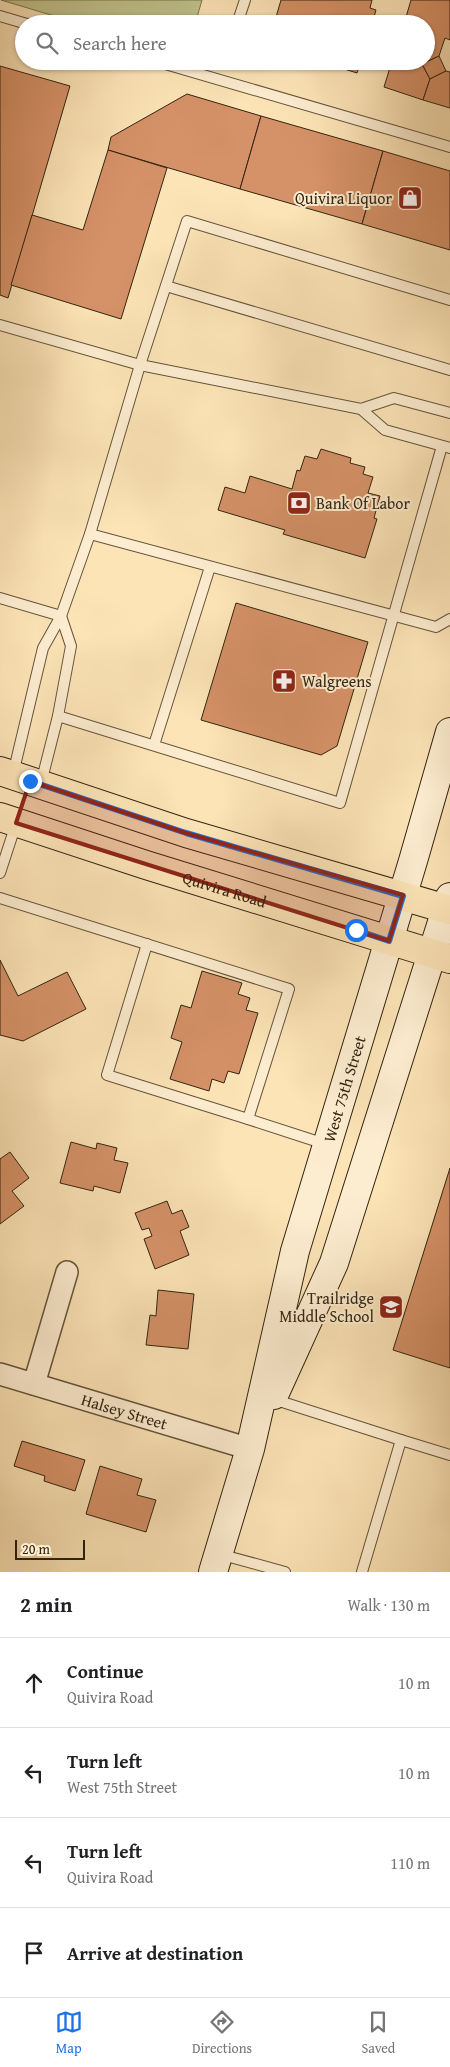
<!DOCTYPE html>
<html lang="en">
<head>
<meta charset="utf-8">
<style>
  body { margin:0; font-family:"Gentium Book Plus",serif; background:#f6f6f6; color:#202124 }
  .scale { position:absolute; left:15px; bottom:12px; width:70px; box-sizing:border-box; padding-left:5px; border:2px solid #332411; border-top:0; font-size:14px; line-height:18px; white-space:nowrap; color:#332411; -webkit-text-stroke:4px #fdedd0; paint-order:stroke }
  .stop { position:absolute; width:15px; height:15px; margin:-11px; border:4px solid #1a73e8; border-radius:50%; background:#fff }
  .stop.end { background:#1a73e8; border-color:#fff; box-shadow:0 1px 5px #0008 }
  .list { margin:0; padding:0; list-style:none }
  h2 { display:flex; justify-content:space-between; align-items:center; height:65px; margin:0; padding:0 20px; font-size:21px }
  h2 small { font-size:16px; font-weight:400; color:#757577 }
  .list li { display:grid; grid-template-columns:32px 1fr auto; gap:15px; align-items:center; box-sizing:border-box; height:90px; padding:0 20px; border-top:1px solid #e0e0e0 }
  .list b { display:block; font-size:19px; white-space:nowrap }
  .list p { margin:0; font-size:16px; white-space:nowrap; color:#757577 }
  .list em { font-size:16px; font-style:normal; color:#757577 }
  .icon { flex:none; width:28px; height:28px; fill:none; stroke:currentColor; stroke-width:2; stroke-linecap:round; stroke-linejoin:round }
  .map { position:relative; flex:none; width:450px; height:1572px; overflow:hidden }
  .search { position:absolute; background:#fff; box-shadow:0 1px 4px #0004; left:15px; right:15px; top:15px; height:55px; display:flex; align-items:center; gap:12px; box-sizing:border-box; padding:0 18px; border-radius:28px; color:#757577; font-size:19px }
  .sheet { height:425px; background:#fff }
  nav { display:flex; justify-content:space-around; align-items:center; box-sizing:border-box; height:70px; border-top:1px solid #e0e0e0; background:#fff; font-size:14px; color:#757577 }
  nav a { display:grid; justify-items:center; gap:2px }
  nav .on { color:#1a73e8 }
  .map>svg:first-child { display:block }
  .green { fill:#c1c48d; stroke:#7a744f }
  .building { fill:#d59167; stroke:#332411 }
  .lines { fill:none; stroke-linecap:round; stroke-linejoin:round }
  .lane-casing { stroke:#65543a; stroke-width:12 }
  .street-casing { stroke:#65543a; stroke-width:24 }
  .secondary-casing { stroke:#332411; stroke-width:30 }
  .primary-casing { stroke:#332411; stroke-width:30 }
  .lane { stroke:#fdedd0; stroke-width:10 }
  .street { stroke:#fdedd0; stroke-width:21 }
  .secondary { stroke:#fdedd0; stroke-width:28 }
  .primary { stroke:#fce4b7; stroke-width:28 }
  .route { stroke:#1a73e8; stroke-width:6 }
  .marked { fill:#8f2418; fill-opacity:0.2; stroke:#8f2418; stroke-width:4; stroke-linejoin:round }
  .labels { text-anchor:middle; dominant-baseline:central; stroke-width:4; stroke-linejoin:round; paint-order:stroke }
  .poi-label { font-size:16px; fill:#332411; stroke:#fdedd0; text-anchor:end }
  .street-label { font-size:16px; fill:#332411; stroke:#fdedd0 }
</style>
</head>
<body>
<div class="map">
<svg width="450" height="1572" viewBox="0 0 450 1572">
  <rect width="100%" height="100%" fill="#fce4b7"/>
  <filter id="stains"><feTurbulence type="fractalNoise" baseFrequency=".004" numOctaves="4"/><feColorMatrix values="0 0 0 0 .2 0 0 0 0 .09 0 0 0 0 .02 0 0 0 .5 -.17"/></filter>
  <radialGradient id="worn" r=".72"><stop offset=".6" stop-color="#630" stop-opacity="0"/><stop offset="1" stop-color="#630" stop-opacity=".3"/></radialGradient>
  <path class="green" d="M1 0H202L195 24H81Z"/>
  <g class="building">
    <path d="M281 0H372L370 8 376 10 372 24H274Z"/>
    <path d="M411 0H450V40L445 38 439 56 422 64 430 79 423 100 384 87 392 61H426V24H404Z"/>
    <path d="M439 56 446 71 430 79 422 64Z"/>
    <path d="M319 61H361L357 73Z"/>
    <path d="M0 66 70 86 8 298 0 295Z"/>
    <path d="M446 71 450 72V108L423 100 430 79Z"/>
    <path d="M187 94 261 116 240 189 108 150 111 137Z"/>
    <path d="M261 116 383 151 362 224 240 189Z"/>
    <path d="M108 150 167 168 121 319 11 285 32 215 83 230Z"/>
    <path d="M383 151 450 171V250L362 224Z"/>
    <path d="M321 449 351 458 350 463 365 467 363 474 373 477 368 493 380 496 374 518 377 519 365 558 283 534 285 530 218 510 225 487 245 493 250 476 292 489 297 470 300 471 305 456 317 459Z"/>
    <path d="M236 603 368 642 337 746 321 755 201 720Z"/>
    <path d="M0 960 18 996 67 972 86 1009 23 1041 0 1035Z"/>
    <path d="M202 971 242 983 238 994 250 998 246 1010 258 1013 239 1074 228 1071 224 1083 212 1079 209 1091 170 1079 182 1042 171 1038 181 1005 191 1008Z"/>
    <path d="M71 1142 96 1149 97 1143 117 1148 114 1160 128 1163 120 1193 94 1186 93 1191 60 1183Z"/>
    <path d="M10 1152 29 1178 12 1191 24 1206 0 1224V1159Z"/>
    <path d="M450 1168V1368L393 1350Z"/>
    <path d="M167 1201 172 1214 182 1210 189 1227 180 1231 189 1255 155 1269 144 1239 152 1236 149 1228 142 1230 135 1213Z"/>
    <path d="M158 1290 194 1294 188 1349 146 1345 150 1315 156 1316Z"/>
    <path d="M22 1441 85 1460 75 1491 44 1481 45 1476 14 1466Z"/>
    <path d="M100 1466 142 1479 137 1495 156 1500 146 1532 86 1514Z"/>
  </g>
  <g class="lines">
    <defs>
      <g id="lane">
        <path d="M0 16 27 24"/>
        <path d="M237 24 245 0"/>
        <path d="M155 61 450 147"/>
        <path d="M166 286 450 370"/>
        <path d="M0 325 140 365 361 409 394 398 450 413"/>
        <path d="M361 409 385 430 450 448"/>
        <path d="M90 534 436 627 450 619"/>
        <path d="M0 598 61 616"/>
        <path d="M58 716 340 803 442 446"/>
        <path d="M154 745 210 567"/>
        <path d="M13 774 43 648 61 616 90 534 140 365 187 221 450 300"/>
        <path d="M41 783 58 716 71 646 61 616"/>
        <path d="M0 873 16 824"/>
        <path d="M0 898 289 989 248 1119 325 1144"/>
        <path d="M147 944 107 1075 248 1119"/>
        <path d="M273 1399 401 1440"/>
        <path d="M219 1554 285 1572"/>
        <path d="M362 1572 401 1440 450 1455"/>
      </g>
      <g id="street">
        <path id="s1" d="M0 1374 250 1449"/>
        <path d="M34 1384 67 1272"/>
      </g>
      <g id="secondary">
        <path d="M274 1395 334 1263 450 897"/>
        <path id="s2" d="M213 1572 250 1449 295 1251 413 861 450 732"/>
      </g>
      <g id="primary">
        <path d="M0 771 186 833 450 910"/>
        <path id="s3" d="M0 817 146 865 450 959"/>
      </g>
    </defs>
    <use href="#lane" class="lane-casing"/>
    <use href="#street" class="street-casing"/>
    <use href="#secondary" class="secondary-casing"/>
    <use href="#primary" class="primary-casing"/>
    <use href="#lane" class="lane"/>
    <use href="#street" class="street"/>
    <use href="#secondary" class="secondary"/>
    <use href="#primary" class="primary"/>
  </g>
  <g class="lines">
    <path class="route" d="M30 781 186 833 403 896 389 941 356 930"/>
  </g>
  <path class="marked" d="M30 781 186 833 403 895 389 941 16 823Z"/>
  <defs>
    <symbol id="shop-square" viewBox="-11 -11 22 22"><rect x="-9" y="-9" width="18" height="18" rx="4" fill="#8f2418" stroke="#fdedd0"/><path d="M-5-2.5h2.3a2.7 3.5 0 0 1 5.4 0H5L5.5 6h-11ZM-1.5-2.5h3a1.5 2.3 0 0 0-3 0Z" fill="#fff"/></symbol>
    <symbol id="bank-square" viewBox="-11 -11 22 22"><rect x="-9" y="-9" width="18" height="18" rx="4" fill="#8f2418" stroke="#fdedd0"/><path d="M-6-4H6V4H-6ZM0-2.3a2.3 2.3 0 1 0 0 4.6a2.3 2.3 0 1 0 0-4.6Z" fill="#fff"/></symbol>
    <symbol id="pharmacy-square" viewBox="-11 -11 22 22"><rect x="-9" y="-9" width="18" height="18" rx="4" fill="#8f2418" stroke="#fdedd0"/><path d="M-2-6h4v4h4v4h-4v4h-4v-4h-4v-4h4Z" fill="#fff"/></symbol>
    <symbol id="school-square" viewBox="-11 -11 22 22"><rect x="-9" y="-9" width="18" height="18" rx="4" fill="#8f2418" stroke="#fdedd0"/><path d="M0-5L7-2L0 1L-7-2ZM-4 1L0 2.5L4 1V4Q0 6-4 4Z" fill="#fff"/></symbol>
  </defs>
  <g fill-rule="evenodd">
    <use href="#shop-square" x="396" y="184" width="28" height="28"/>
    <use href="#bank-square" x="285" y="489" width="28" height="28"/>
    <use href="#pharmacy-square" x="270" y="667" width="28" height="28"/>
    <use href="#school-square" x="377" y="1293" width="28" height="28"/>
  </g>
  <g class="labels">
    <g class="poi-label">
      <text x="392" y="198">Quivira Liquor</text>
      <text x="316" y="503" text-anchor="start">Bank Of Labor</text>
      <text x="302" y="681" text-anchor="start">Walgreens</text>
      <text x="374" y="1298">Trailridge<tspan x="374" dy="18">Middle School</tspan></text>
    </g>
    <g class="street-label">
      <text stroke="none"><textPath href="#s3" startOffset="236">Quivira Road</textPath></text>
      <text stroke="none"><textPath href="#s2" startOffset="501">West 75th Street</textPath></text>
      <text stroke="none"><textPath href="#s1" startOffset="130">Halsey Street</textPath></text>
    </g>
  </g>
  <rect width="100%" height="100%" filter="url(#stains)"/>
  <rect width="100%" height="100%" fill="url(#worn)"/>
</svg>
<div class="scale">20 m</div>
<div class="stop" style="left:356px;top:930px"></div>
<div class="stop end" style="left:30px;top:781px"></div>
<div class="search"><svg class="icon" aria-label="search" viewBox="0 0 24 24"><circle cx="10" cy="10" r="6"/><path d="M15 15l6 6"/></svg>Search here</div>
</div>
<section class="sheet">
<h2>2 min<small>Walk · 130 m</small></h2>
<ul class="list">
<li><svg class="icon" aria-label="ahead" viewBox="0 0 24 24"><path d="M12 20V5M6 11l6-6 6 6"/></svg><div><b>Continue</b><p>Quivira Road</p></div><em>10 m</em></li>
<li><svg class="icon" aria-label="left" viewBox="0 0 24 24"><path d="M17 20v-9H6M10 6l-5 5 5 5"/></svg><div><b>Turn left</b><p>West 75th Street</p></div><em>10 m</em></li>
<li><svg class="icon" aria-label="left" viewBox="0 0 24 24"><path d="M17 20v-9H6M10 6l-5 5 5 5"/></svg><div><b>Turn left</b><p>Quivira Road</p></div><em>110 m</em></li>
<li><svg class="icon" aria-label="arrive" viewBox="0 0 24 24"><path d="M6 21V4h12l-3 4 3 4H6"/></svg><div><b>Arrive at destination</b></div></li>
</ul>
</section>
<nav>
<a class="on"><svg class="icon" aria-label="map" viewBox="0 0 24 24"><path d="M3 6l6-2 6 2 6-2v14l-6 2-6-2-6 2zM9 4v14M15 6v14"/></svg>Map</a>
<a><svg class="icon" aria-label="directions" viewBox="0 0 24 24"><path d="M12 3l9 9-9 9-9-9zM9 14v-3h6M13 9l2 2-2 2"/></svg>Directions</a>
<a><svg class="icon" aria-label="saved" viewBox="0 0 24 24"><path d="M7 4h10v16l-5-4-5 4z"/></svg>Saved</a>
</nav>
</body>
</html>
